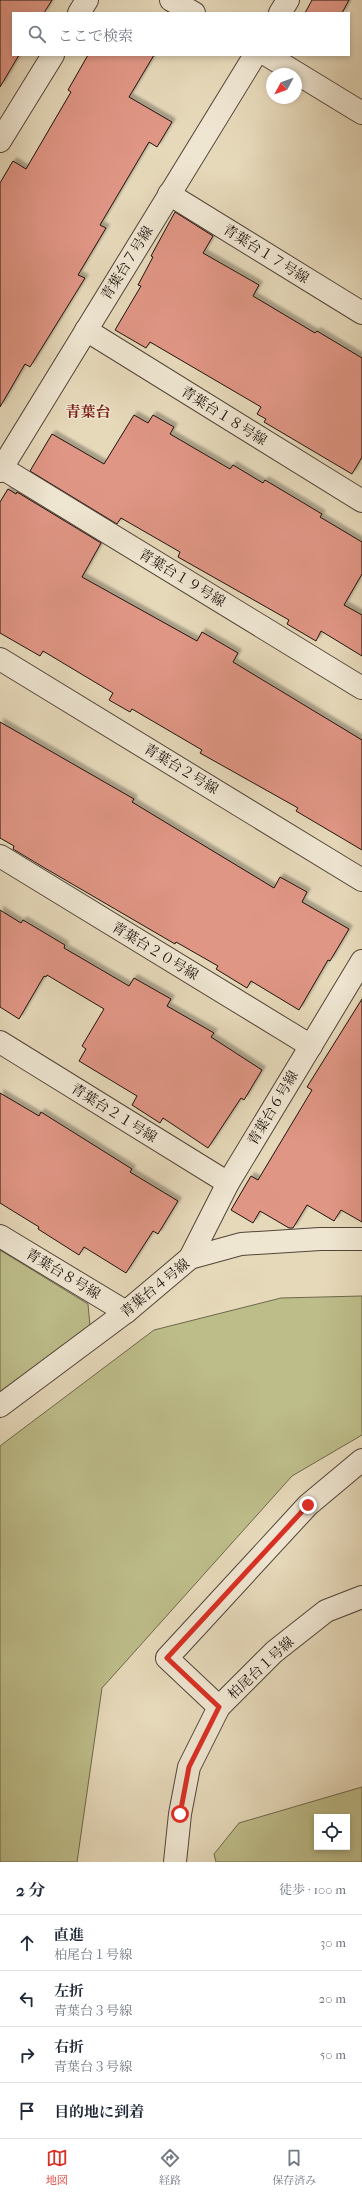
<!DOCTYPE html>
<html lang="ja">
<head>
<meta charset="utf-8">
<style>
  body { margin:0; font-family:"IM FELL French Canon","Noto Serif JP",serif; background:#f6f6f7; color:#1f2937 }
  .controls { position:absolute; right:12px; bottom:12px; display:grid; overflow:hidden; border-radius:0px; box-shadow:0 2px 6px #0003 }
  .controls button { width:36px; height:36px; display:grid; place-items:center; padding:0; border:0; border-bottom:1px solid #e0e1e3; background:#fff; color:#1f2937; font:20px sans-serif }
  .compass { position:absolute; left:266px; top:68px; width:36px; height:36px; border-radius:50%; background:#fff; box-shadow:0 2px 6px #0003; rotate:229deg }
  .stop { position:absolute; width:12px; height:12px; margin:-9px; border:3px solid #d93025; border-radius:50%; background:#fff }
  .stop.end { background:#d93025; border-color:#fff; box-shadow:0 1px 4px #0008 }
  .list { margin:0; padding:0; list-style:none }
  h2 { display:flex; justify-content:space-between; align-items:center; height:52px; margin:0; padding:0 16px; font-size:17px }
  h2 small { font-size:13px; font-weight:400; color:#747a83 }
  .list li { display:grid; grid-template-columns:26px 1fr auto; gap:12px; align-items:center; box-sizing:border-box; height:56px; padding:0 16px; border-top:1px solid #e0e1e3 }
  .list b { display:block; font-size:15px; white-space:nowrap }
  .list p { margin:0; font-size:13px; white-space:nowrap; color:#747a83 }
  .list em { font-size:13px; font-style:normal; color:#747a83 }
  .icon { flex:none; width:22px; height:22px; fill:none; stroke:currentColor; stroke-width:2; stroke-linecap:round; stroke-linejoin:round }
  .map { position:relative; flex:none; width:362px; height:1862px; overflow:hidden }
  .search { position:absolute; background:#fff; box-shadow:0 2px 6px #0003; left:12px; right:12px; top:12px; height:44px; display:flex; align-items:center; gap:10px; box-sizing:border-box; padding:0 14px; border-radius:0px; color:#747a83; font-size:15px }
  .sheet { height:276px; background:#fff }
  nav { display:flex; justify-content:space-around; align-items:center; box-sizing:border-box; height:56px; border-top:1px solid #e0e1e3; background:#fff; font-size:11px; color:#747a83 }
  nav a { display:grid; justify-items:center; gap:2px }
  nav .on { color:#d93025 }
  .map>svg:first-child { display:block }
  .green { fill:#bdbd8a; stroke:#6e684c; fill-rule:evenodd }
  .building { fill:#e09685; stroke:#20140e; filter:url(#shadow) }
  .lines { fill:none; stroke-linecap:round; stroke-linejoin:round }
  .minor-casing { stroke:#524539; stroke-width:24 }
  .tertiary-casing { stroke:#524539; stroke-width:24 }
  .minor { stroke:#efe6d2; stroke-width:22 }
  .tertiary { stroke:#efe6d2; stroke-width:22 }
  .route { stroke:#d93025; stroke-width:5 }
  .labels { text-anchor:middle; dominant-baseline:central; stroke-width:3; stroke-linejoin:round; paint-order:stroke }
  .street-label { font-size:14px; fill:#20140e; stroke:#efe6d2 }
  .neighbourhood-label { font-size:15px; font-weight:bold; fill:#7a1f14; stroke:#efe6d2 }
</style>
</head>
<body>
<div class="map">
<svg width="362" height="1862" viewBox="0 0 362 1862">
  <defs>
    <filter id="shadow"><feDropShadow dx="3.5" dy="-3.5" stdDeviation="1" flood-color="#0004"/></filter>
  </defs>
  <rect width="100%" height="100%" fill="#e6d9ba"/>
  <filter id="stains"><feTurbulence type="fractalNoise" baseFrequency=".005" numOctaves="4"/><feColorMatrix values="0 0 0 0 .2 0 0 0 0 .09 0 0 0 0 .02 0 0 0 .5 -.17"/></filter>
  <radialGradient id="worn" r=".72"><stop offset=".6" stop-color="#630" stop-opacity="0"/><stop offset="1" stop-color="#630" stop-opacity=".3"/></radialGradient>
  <g class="green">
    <path d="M0 1250 88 1304 90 1326 0 1392Z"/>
    <path d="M362 1296V1435L292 1476 102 1688 77 1862H0V1446L154 1330 281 1298Z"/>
    <path d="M362 1787V1862H216L214 1854 239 1823ZM317 1817H347V1847H317Z"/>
  </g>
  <g class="building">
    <path d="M0 0H52L44 13H13V55H19L0 87Z"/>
    <path d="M312 0H349L342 13H305Z"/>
    <path d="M88 55H154L129 97 172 122 157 147 149 142 100 225 106 228 78 275 85 278 30 367 25 364 0 407V183L13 161 26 169 71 92 68 90Z"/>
    <path d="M175 212 213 236 203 253 259 285 253 296 315 333 317 331 362 358V457L352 474 264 422 266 419 257 414 261 407 150 342 146 348 115 330 141 286 138 285 153 257 151 256Z"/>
    <path d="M134 415 148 423 153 415 174 427 170 434 230 469 233 465 263 483 265 480 322 514 320 517 362 542V574L344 605 362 615V656L321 631 316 641 287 624 289 620 178 557 180 552 121 518 117 524 30 471 52 434 104 464Z"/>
    <path d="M8 489 16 494 17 492 101 543 82 577 197 641 202 632 238 653 233 662 362 740V850L296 811 298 808 200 753 202 750 132 709 130 712 109 700 113 693 43 651 40 656 0 633V502Z"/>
    <path d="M0 722 134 799 132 802 274 888 280 877 307 892 302 902 349 929 330 961 328 960 299 1010 251 981 247 988 216 969 218 966 176 942 175 944 43 867 13 849 14 846 0 838Z"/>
    <path d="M0 910 21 923 23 920 65 945 64 948 129 986 134 978 171 999 167 1006 214 1033 211 1037 262 1070 244 1100 241 1098 208 1148 163 1118 160 1123 132 1105 137 1096 79 1061 86 1049 82 1046 104 1009 47 975 46 977 44 976 19 1019 0 1007Z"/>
    <path d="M362 999V1222L341 1210 334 1221 307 1205 293 1228H289L260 1211 253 1223 231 1210 251 1176 258 1180 312 1090 307 1087Z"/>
    <path d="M0 1093 39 1116 41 1112 132 1169 130 1172 178 1201 158 1234 153 1231 126 1273 84 1247 79 1255 38 1229 39 1227 0 1203Z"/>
  </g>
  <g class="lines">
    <defs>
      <g id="minor">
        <path d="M79 13 87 0"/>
        <path d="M280 13 288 0"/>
        <path d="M0 141 53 55"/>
        <path d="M169 194 362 313"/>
        <path d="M86 330 362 501"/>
        <path d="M2 468 362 688"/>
        <path d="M0 471 255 55"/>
        <path d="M0 659 362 880"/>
        <path d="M0 856 311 1046"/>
        <path d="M0 1042 228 1183"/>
        <path d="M0 1236 126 1312"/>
        <path d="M190 1258 228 1183 362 961"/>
        <path d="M0 1406 126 1312 190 1258 241 1244 320 1239H362"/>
        <path d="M219 1707 167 1658 308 1505 362 1460"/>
      </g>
      <g id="tertiary">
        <path d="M171 0 194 13"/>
        <path d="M267 55 362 113"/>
        <path d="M175 1862 180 1814 189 1767 219 1707 274 1652 326 1611 362 1597"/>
      </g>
    </defs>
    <use href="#minor" class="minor-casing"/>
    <use href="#tertiary" class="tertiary-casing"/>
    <use href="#minor" class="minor"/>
    <use href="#tertiary" class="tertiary"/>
  </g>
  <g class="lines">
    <path class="route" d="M180 1814 189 1767 219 1707 167 1658 308 1505"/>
  </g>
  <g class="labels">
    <g class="street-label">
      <text transform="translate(266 254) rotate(32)">青葉台１７号線</text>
      <text transform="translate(127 263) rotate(-58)">青葉台７号線</text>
      <text transform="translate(224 416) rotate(32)">青葉台１８号線</text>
      <text transform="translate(182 578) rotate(31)">青葉台１９号線</text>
      <text transform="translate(181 769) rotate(31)">青葉台２号線</text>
      <text transform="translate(155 951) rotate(31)">青葉台２０号線</text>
      <text transform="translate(273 1108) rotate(-59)">青葉台６号線</text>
      <text transform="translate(114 1113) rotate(32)">青葉台２１号線</text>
      <text transform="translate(63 1274) rotate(31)">青葉台８号線</text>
      <text transform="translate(155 1288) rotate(-39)">青葉台４号線</text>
      <text transform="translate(261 1668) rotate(-43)">柏尾台１号線</text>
    </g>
    <g class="neighbourhood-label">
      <text x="88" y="412">青葉台</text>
    </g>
  </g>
  <rect width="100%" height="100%" filter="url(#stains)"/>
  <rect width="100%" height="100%" fill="url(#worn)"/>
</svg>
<div class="controls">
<button><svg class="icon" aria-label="locate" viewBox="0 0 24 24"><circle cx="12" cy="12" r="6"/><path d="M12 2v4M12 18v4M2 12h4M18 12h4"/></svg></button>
</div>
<svg class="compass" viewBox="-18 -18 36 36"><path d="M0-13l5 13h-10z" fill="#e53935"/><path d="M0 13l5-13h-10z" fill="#747a83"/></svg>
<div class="stop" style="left:180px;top:1814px"></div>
<div class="stop end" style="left:308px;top:1505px"></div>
<div class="search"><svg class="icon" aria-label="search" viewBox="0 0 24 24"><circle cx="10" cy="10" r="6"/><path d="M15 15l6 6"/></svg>ここで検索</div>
</div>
<section class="sheet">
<h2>2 分<small>徒歩 · 100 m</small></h2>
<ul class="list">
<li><svg class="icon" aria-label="ahead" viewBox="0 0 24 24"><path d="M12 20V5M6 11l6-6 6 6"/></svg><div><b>直進</b><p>柏尾台１号線</p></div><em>30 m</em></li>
<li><svg class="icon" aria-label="left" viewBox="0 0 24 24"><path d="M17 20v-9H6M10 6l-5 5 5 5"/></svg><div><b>左折</b><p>青葉台３号線</p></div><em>20 m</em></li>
<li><svg class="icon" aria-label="right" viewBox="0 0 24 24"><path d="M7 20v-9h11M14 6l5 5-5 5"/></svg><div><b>右折</b><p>青葉台３号線</p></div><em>50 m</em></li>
<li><svg class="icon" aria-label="arrive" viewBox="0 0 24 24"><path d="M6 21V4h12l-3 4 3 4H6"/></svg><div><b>目的地に到着</b></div></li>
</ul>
</section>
<nav>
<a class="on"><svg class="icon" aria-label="map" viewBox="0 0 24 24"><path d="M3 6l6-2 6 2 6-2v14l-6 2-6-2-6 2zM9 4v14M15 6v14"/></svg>地図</a>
<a><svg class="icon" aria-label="directions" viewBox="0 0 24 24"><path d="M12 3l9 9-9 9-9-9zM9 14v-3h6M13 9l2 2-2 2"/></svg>経路</a>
<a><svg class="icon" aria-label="saved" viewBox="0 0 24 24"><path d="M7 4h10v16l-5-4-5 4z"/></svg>保存済み</a>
</nav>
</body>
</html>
